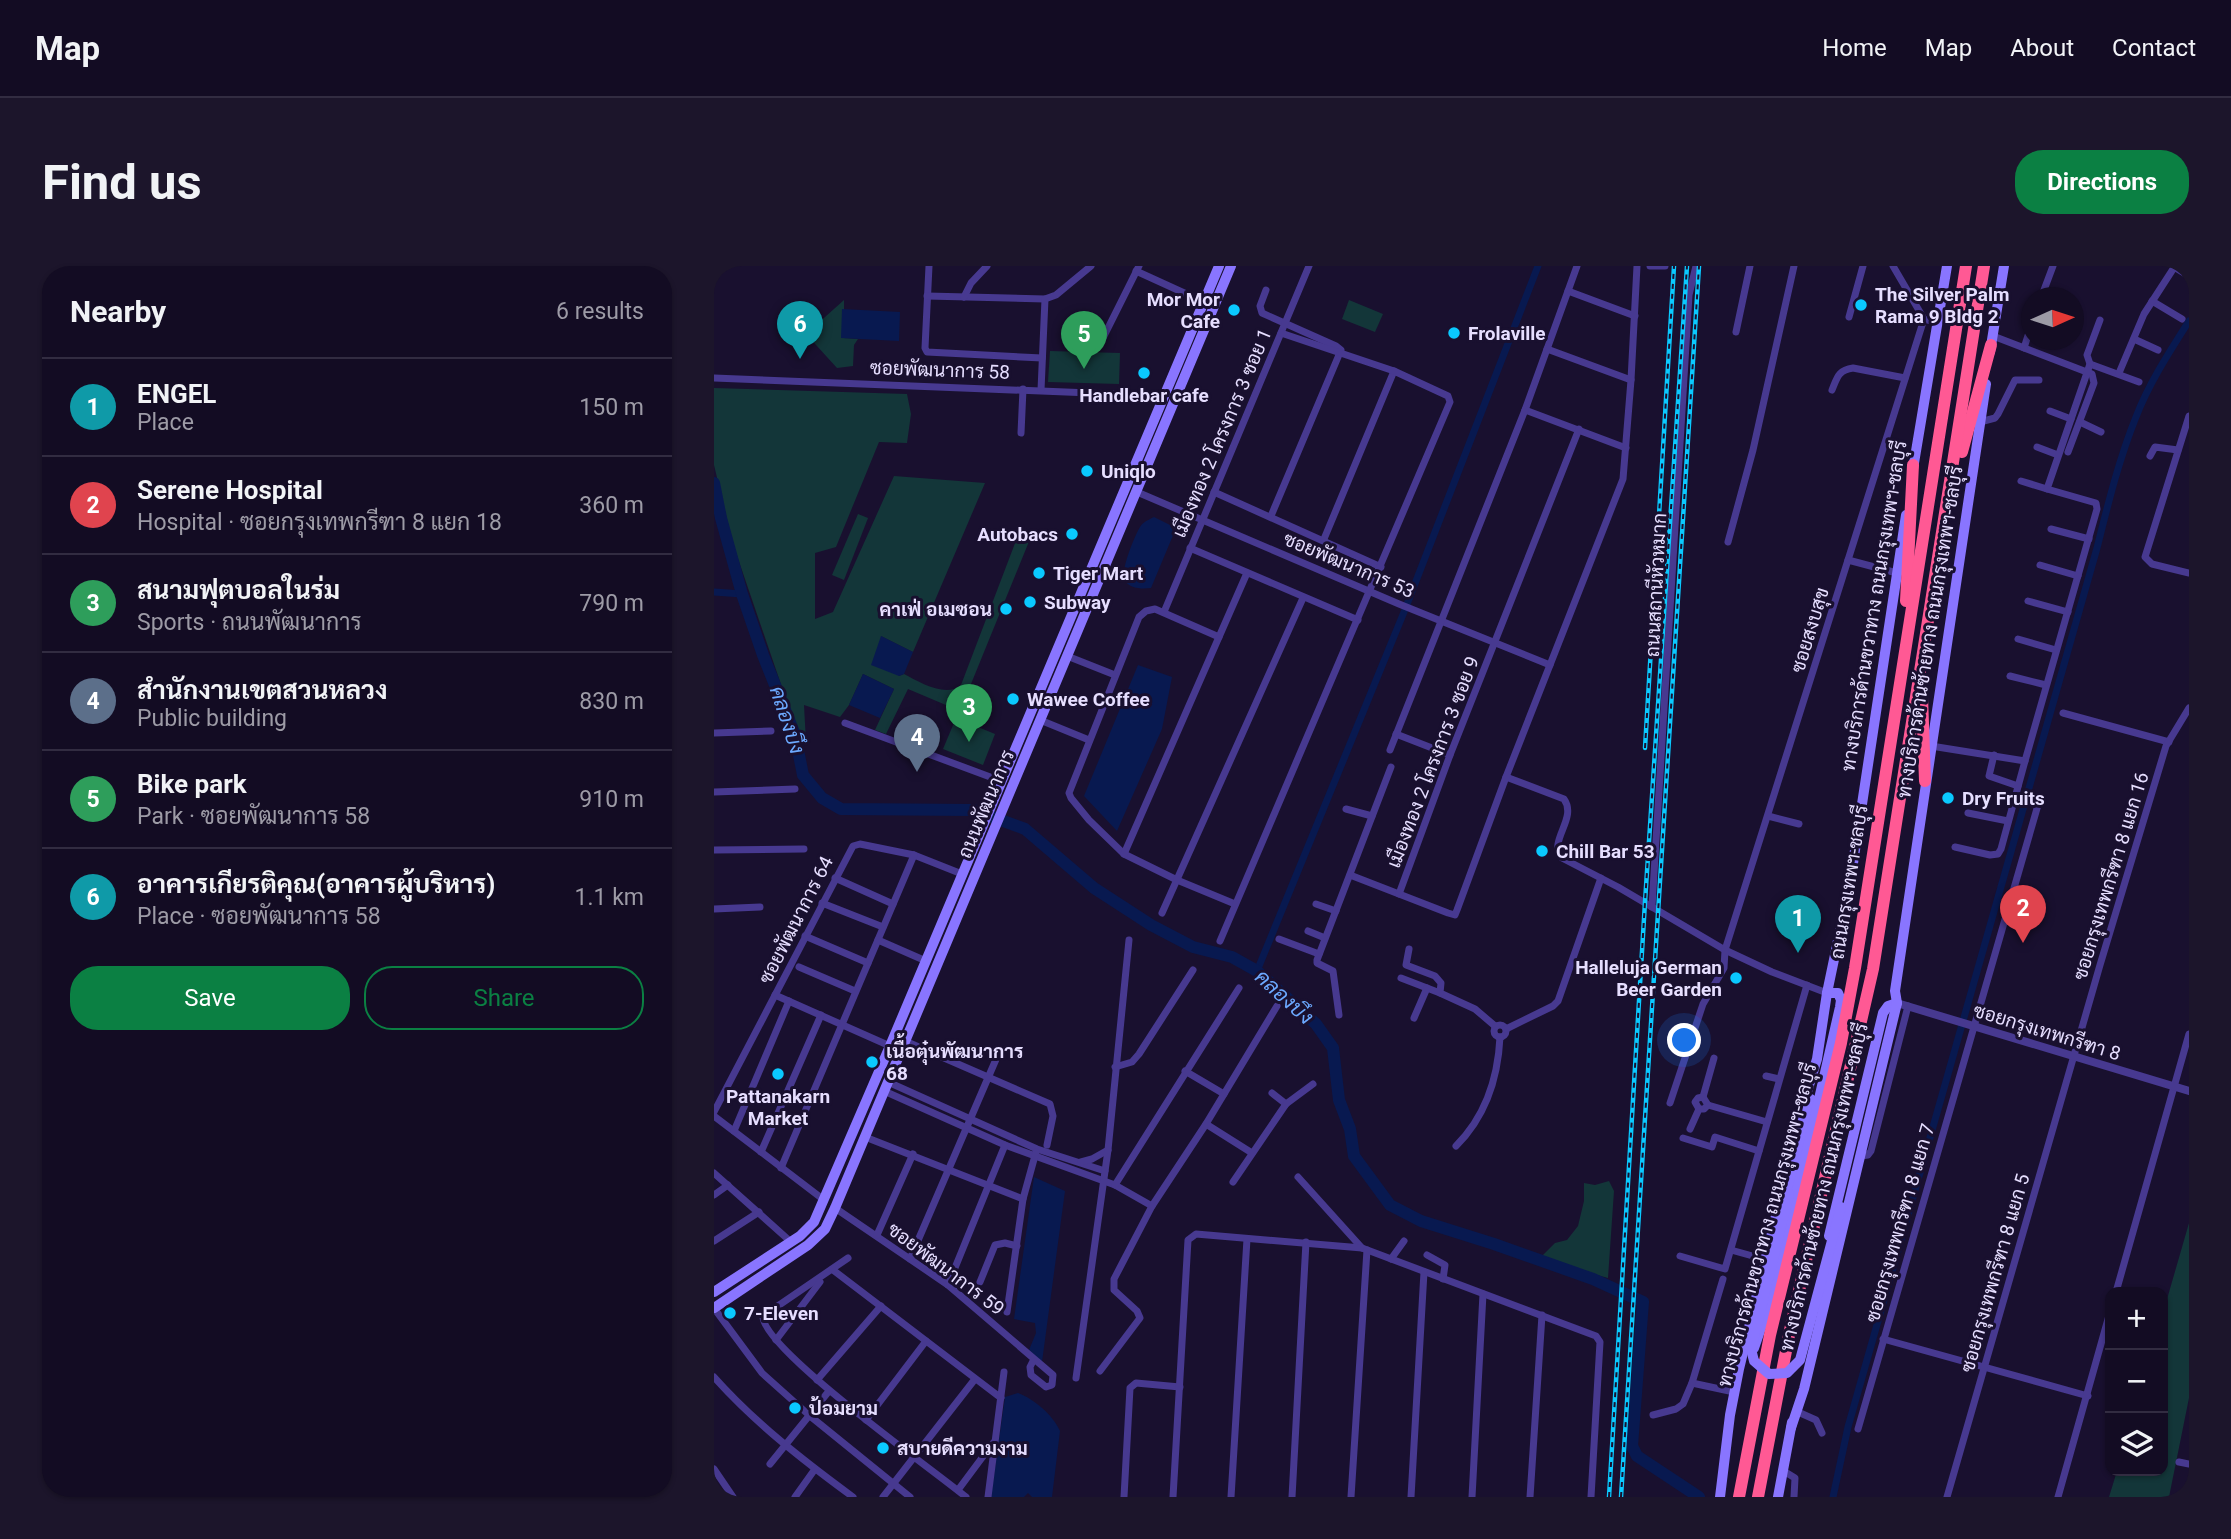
<!DOCTYPE html>
<html lang="en">
<head>
<meta charset="utf-8">
<style>
  body { margin:0; font-family:Roboto,Sarabun,sans-serif; background:#1c152b; color:#f1f3f6 }
  .controls { position:absolute; right:21px; bottom:21px; display:grid; overflow:hidden; border-radius:14px; box-shadow:0 2px 5px #0004 }
  .controls button { width:63px; height:63px; display:grid; place-items:center; padding:0; border:0; border-bottom:2px solid #322c41; background:#130c23; color:#f1f3f6; font:35px sans-serif }
  .compass { position:absolute; left:1307px; top:21px; width:63px; height:63px; border-radius:50%; background:#130c23; box-shadow:0 2px 5px #0004; rotate:87deg }
  .you { position:absolute; left:971px; top:775px; width:24px; height:24px; margin:-18px; border:5px solid #fff; border-radius:50%; background:#1a73e8; box-shadow:0 0 0 10px #1a73e833 }
  .badge { display:grid; place-items:center; width:46px; height:46px; border-radius:50%; background:#0b8043; color:#fff; font-size:23px; font-weight:700 }
  .pin { position:absolute; translate:-50% -58px; filter:drop-shadow(0 2px 4px #0008) }
  .pin::after { content:''; position:absolute; top:37px; width:24px; height:21px; background:inherit; clip-path:polygon(0 0,100% 0,50% 100%) }
  .list { margin:0; padding:0; list-style:none }
  h2 { display:flex; justify-content:space-between; align-items:center; height:91px; margin:0; padding:0 28px; font-size:30px }
  h2 small { font-size:23px; font-weight:400; color:#9d9ba6 }
  .list li { display:grid; grid-template-columns:46px 1fr auto; gap:21px; align-items:center; box-sizing:border-box; height:98px; padding:0 28px; border-top:2px solid #322c41 }
  .list b { display:block; font-size:26px; white-space:nowrap }
  .list p { margin:0; font-size:23px; white-space:nowrap; color:#9d9ba6 }
  .list em { font-size:23px; font-style:normal; color:#9d9ba6 }
  .actions { display:flex; gap:14px; padding:21px 28px }
  .actions a { flex:1; padding:16px 0; border:2px solid #0b8043; border-radius:28px; text-align:center; font-size:24px; color:#0b8043 }
  .actions .main { background:#0b8043; color:#fff }
  .icon { flex:none; width:38px; height:38px; fill:none; stroke:currentColor; stroke-width:2; stroke-linecap:round; stroke-linejoin:round }
  .map { position:relative; flex:none; width:1475px; height:1231px; overflow:hidden; border-radius:28px }
  header { display:flex; align-items:center; gap:42px; box-sizing:border-box; height:98px; padding:0 35px; background:#130c23; border-bottom:2px solid #322c41 }
  header strong { font-size:33px }
  nav { display:flex; gap:38px; margin-inline-start:auto; font-size:24px }
  .intro { display:flex; align-items:center; justify-content:space-between; box-sizing:border-box; height:168px; padding:0 42px }
  h1 { margin:0; font-size:49px }
  .button { padding:18px 32px; border-radius:28px; background:#0b8043; color:#fff; font-size:24px; font-weight:700 }
  main { display:flex; gap:42px; padding:0 42px }
  aside { flex:1; background:#130c23; border-radius:28px; box-shadow:0 2px 5px #0004 }
  .map>svg:first-child { display:block }
  .green { fill:#133639 }
  .water { fill:#081950 }
  .lines { fill:none; stroke-linecap:round; stroke-linejoin:round }
  .canal { stroke:#081950; stroke-width:7 }
  .river { stroke:#081950; stroke-width:12 }
  .minor { stroke:#473990; stroke-width:7 }
  .tertiary { stroke:#473990; stroke-width:8 }
  .secondary { stroke:#8975ff; stroke-width:10 }
  .motorway { stroke:#ff5994; stroke-width:12 }
  .rail-casing { stroke:#0ac9ff; stroke-width:4.5 }
  .rail { stroke:#19102f; stroke-width:2; stroke-dasharray:5; stroke-linecap:butt }
  .secondary-bridge { stroke:#8975ff; stroke-width:10 }
  .poi-dot { fill:#0ac9ff; stroke:#19102f; stroke-width:2.5 }
  .labels { text-anchor:middle; dominant-baseline:central; stroke-width:6; stroke-linejoin:round; paint-order:stroke }
  .poi-label { font-size:19px; font-weight:bold; fill:#e6deff; stroke:#19102f; text-anchor:start }
  .street-label { font-size:19px; fill:#e6deff; stroke:#19102f }
  .water-label { font-size:21px; font-style:italic; fill:#6ca9ff; stroke:#19102f }
</style>
</head>
<body>
<header>
<strong>Map</strong>
<nav><a>Home</a><a>Map</a><a>About</a><a>Contact</a></nav>
</header>
<div class="intro"><h1>Find us</h1><a class="button">Directions</a></div>
<main>
<aside>
<h2>Nearby<small>6 results</small></h2>
<ul class="list">
<li><span class="badge" style="background:#0f9aa8">1</span><div><b>ENGEL</b><p>Place</p></div><em>150 m</em></li>
<li><span class="badge" style="background:#e0444e">2</span><div><b>Serene Hospital</b><p>Hospital · ซอยกรุงเทพกรีฑา 8 แยก 18</p></div><em>360 m</em></li>
<li><span class="badge" style="background:#2e9e5b">3</span><div><b>สนามฟุตบอลในร่ม</b><p>Sports · ถนนพัฒนาการ</p></div><em>790 m</em></li>
<li><span class="badge" style="background:#5c6f8a">4</span><div><b>สำนักงานเขตสวนหลวง</b><p>Public building</p></div><em>830 m</em></li>
<li><span class="badge" style="background:#2e9e5b">5</span><div><b>Bike park</b><p>Park · ซอยพัฒนาการ 58</p></div><em>910 m</em></li>
<li><span class="badge" style="background:#0f9aa8">6</span><div><b>อาคารเกียรติคุณ(อาคารผู้บริหาร)</b><p>Place · ซอยพัฒนาการ 58</p></div><em>1.1 km</em></li>
</ul>
<div class="actions"><a class="main">Save</a><a>Share</a></div>
</aside>
<div class="map">
<svg width="1475" height="1231" viewBox="0 0 1475 1231">
  <rect width="100%" height="100%" fill="#19102f"/>
  <g class="green">
    <path d="M130 34V72L144 73 140 79 139 100 123 102 92 68Z"/>
    <path d="M635 34 669 48 661 66 628 53Z"/>
    <path d="M336 85 406 87 405 118 334 116Z"/>
    <path d="M0 122 193 128 197 148 193 177 165 176 122 281 101 287V353L119 346 180 210 271 217 199 386 167 370 185 410 190 408C205 416 232 432 247 419L303 272 316 273 246 445 194 423 172 468 161 464 180 423 149 408 135 439 126 451 90 439 92 476 87 477 19 278 0 199Z"/>
    <path d="M144 248 154 252 130 314 118 309Z"/>
    <path d="M242 452 281 468 269 499 229 483Z"/>
    <path d="M895 915 900 925 894 1012 825 993 841 977 853 974 864 960 870 935V917L881 919Z"/>
    <path d="M1475 957V1132L1455 1231H1395L1403 1205H1449V1047Z"/>
  </g>
  <g class="water">
    <path d="M128 43 186 46 185 75 127 72Z"/>
    <path d="M440 251 456 259 460 267 437 322C428 323 417 323 411 315 405 307 421 269 426 261 429 256 434 254 440 251Z"/>
    <path d="M167 370 199 386 190 408 185 410 157 399Z"/>
    <path d="M424 399 458 411 448 463 403 565 370 530Z"/>
    <path d="M149 408 180 423 166 452 135 439Z"/>
    <path d="M320 911 351 925 328 1096 315 1084 322 1067 321 1057 300 1053Z"/>
    <path d="M304 1127C320 1133 339 1149 346 1165L338 1231H318L314 1227 310 1231H277L291 1131Z"/>
  </g>
  <g class="lines">
    <g class="canal">
      <path d="M0 326 28 328"/>
      <path d="M543 705 690 346 824 0"/>
      <path d="M1119 1231 1134 1161 1383 282C1394 238 1405 193 1422 151 1435 117 1456 85 1475 55"/>
    </g>
    <path class="river" d="M0 217 7 252 28 328 49 389 81 469 89 509 108 532 127 543 259 544 311 563 380 622 437 659 479 681 518 691 543 705 602 758 619 782 625 834 636 863 640 890 676 939 707 955 780 978 879 1013 929 1036 918 1180 923 1190 985 1231"/>
    <g class="minor">
      <path d="M215 0 211 82 213 86 328 92"/>
      <path d="M936 0H951"/>
      <path d="M1179 0 1210 53 1223 57"/>
      <path d="M1460 1 1475 10"/>
      <path d="M422 5 490 36"/>
      <path d="M552 24 546 40 548 47 622 80 627 84 557 250"/>
      <path d="M854 25 921 50"/>
      <path d="M213 30 331 33"/>
      <path d="M250 31 257 17 273 0"/>
      <path d="M1327 32 1339 0"/>
      <path d="M1438 35 1468 53"/>
      <path d="M1135 51 1149 0"/>
      <path d="M1022 66 1036 0"/>
      <path d="M1279 70 1378 108 1380 117 1354 186"/>
      <path d="M1420 73 1444 84"/>
      <path d="M386 78 425 0"/>
      <path d="M1310 82 1318 57"/>
      <path d="M833 83 917 114"/>
      <path d="M1376 98 1425 116"/>
      <path d="M1405 107 1430 48 1461 0"/>
      <path d="M0 112 451 130"/>
      <path d="M327 124 331 33 342 29 377 0"/>
      <path d="M1118 124C1123 112 1124 104 1139 102L1191 112"/>
      <path d="M811 144 912 182"/>
      <path d="M1336 145 1357 153"/>
      <path d="M1475 150 1431 291 1438 298 1475 307"/>
      <path d="M1266 156 1281 152 1284 148 1301 114H1325"/>
      <path d="M1366 156 1387 166"/>
      <path d="M307 167 309 123"/>
      <path d="M1323 181 1344 189"/>
      <path d="M1436 190 1441 181 1464 184"/>
      <path d="M1307 215 1333 223"/>
      <path d="M423 226 685 338 836 399"/>
      <path d="M500 226 667 301"/>
      <path d="M1337 263 1375 273"/>
      <path d="M610 273 680 105"/>
      <path d="M1014 276 1039 184 1080 0"/>
      <path d="M476 282 644 354"/>
      <path d="M1134 294 1183 307"/>
      <path d="M1326 299 1364 310"/>
      <path d="M1314 335 1354 346"/>
      <path d="M450 346 595 0"/>
      <path d="M505 371 441 343 432 345 425 351 355 527 357 532 375 554 410 588 463 614 521 638"/>
      <path d="M1304 373 1342 384"/>
      <path d="M353 390 401 409"/>
      <path d="M1296 410 1332 419"/>
      <path d="M1349 447 1455 476"/>
      <path d="M326 454 375 474"/>
      <path d="M131 457 287 515"/>
      <path d="M0 467 57 465"/>
      <path d="M682 468 736 489"/>
      <path d="M1217 480 1311 495 1383 243 1382 237 1333 223 1376 98 1373 89 1386 54"/>
      <path d="M676 484 811 144 863 0"/>
      <path d="M1280 489 1275 510 1304 520"/>
      <path d="M792 511 850 533C864 553 833 575 848 592L904 621 1011 684 1058 706 1113 727"/>
      <path d="M0 526 81 523"/>
      <path d="M632 543 658 550"/>
      <path d="M1254 547 1294 555"/>
      <path d="M1054 550 1085 558"/>
      <path d="M1241 581 1276 589 1284 588 1287 583 1311 495"/>
      <path d="M0 584 90 583"/>
      <path d="M410 588 533 307"/>
      <path d="M636 609 734 647 741 649 743 644 792 511 909 213 917 114 923 0"/>
      <path d="M121 612 179 638"/>
      <path d="M685 628 736 489 865 163"/>
      <path d="M108 637 169 661"/>
      <path d="M602 638 622 645"/>
      <path d="M938 641 975 29 982 0"/>
      <path d="M0 643 46 641"/>
      <path d="M448 647 589 332"/>
      <path d="M594 665 611 672"/>
      <path d="M91 670 154 697"/>
      <path d="M565 673 605 688"/>
      <path d="M164 674 212 695"/>
      <path d="M506 675 736 136 734 130 680 105 567 67"/>
      <path d="M695 683 692 699 721 710 727 717 726 727 761 743 781 760"/>
      <path d="M85 701 141 725"/>
      <path d="M687 712 726 727"/>
      <path d="M61 729 176 780"/>
      <path d="M625 749 619 705 603 697V694L677 501"/>
      <path d="M700 752 713 722"/>
      <circle cx="786" cy="765" r="6"/>
      <path d="M792 763 839 740 844 735 887 612"/>
      <path d="M191 775 336 838 339 850 333 879"/>
      <path d="M401 801 418 796 425 788 479 704"/>
      <path d="M471 805 510 828"/>
      <path d="M1052 810 1065 813"/>
      <path d="M174 816 323 883 391 905"/>
      <path d="M170 825 291 879 401 919 438 940"/>
      <path d="M558 827 572 838"/>
      <path d="M989 831 1000 792"/>
      <path d="M956 837 989 738 1010 702 1011 684 1210 53"/>
      <path d="M994 839 1053 856"/>
      <path d="M0 846 139 580 146 578 200 589 248 608"/>
      <path d="M0 850 110 934"/>
      <path d="M492 858 538 887"/>
      <path d="M976 863 985 843 981 836 984 832 989 831 994 839 990 843H985"/>
      <path d="M20 865 75 735"/>
      <path d="M151 871 309 933"/>
      <path d="M969 872 998 881 1001 871 1045 885"/>
      <path d="M742 880C771 851 784 812 786 771"/>
      <path d="M47 886 107 749"/>
      <path d="M1147 890 1154 889 1157 885 1194 740"/>
      <path d="M367 896 378 893 394 884"/>
      <path d="M67 902 200 589"/>
      <path d="M0 907 77 976"/>
      <path d="M584 911 648 982"/>
      <path d="M519 916 572 838 599 818"/>
      <path d="M401 919 525 722"/>
      <path d="M0 929 14 919"/>
      <path d="M121 942 234 1019 339 1109 338 1119 332 1121 317 1109 316 1101 320 1093"/>
      <path d="M163 969 199 888"/>
      <path d="M0 975 45 946"/>
      <path d="M1017 984 1053 994"/>
      <path d="M713 989 731 999 729 1013"/>
      <path d="M966 990 1011 1003 1093 719"/>
      <path d="M134 992 49 1050C47 1082 221 1205 252 1231"/>
      <path d="M196 993 283 791"/>
      <path d="M677 993 690 975"/>
      <path d="M119 1004 287 1132"/>
      <path d="M266 1016 281 979 291 977 303 980"/>
      <path d="M234 1019 291 879"/>
      <path d="M1402 1026 1475 768"/>
      <path d="M0 1042 48 1107 96 1150 196 1231"/>
      <path d="M293 1046 309 933 322 886"/>
      <path d="M1169 1073 1374 1130"/>
      <path d="M62 1074 106 1016"/>
      <path d="M386 1105 426 1052 423 1045 400 1024V1013L438 940 492 858 563 740"/>
      <path d="M0 1111C41 1157 90 1195 139 1231"/>
      <path d="M362 1112 394 884 415 674"/>
      <path d="M103 1114 167 1040"/>
      <path d="M978 1117 1020 1126"/>
      <path d="M1084 1146 1102 1154 1108 1167"/>
      <path d="M939 1149 962 1143 969 1138 978 1117 1009 1013"/>
      <path d="M152 1154 212 1075"/>
      <path d="M1144 1163 1326 532"/>
      <path d="M1465 1196 1475 1198"/>
      <path d="M56 1198 115 1125"/>
      <path d="M0 1203 19 1231"/>
      <path d="M1068 1204 1081 1212 1080 1231"/>
      <path d="M244 1224 279 1177"/>
      <path d="M81 1231 101 1203"/>
      <path d="M169 1231 261 1113"/>
      <path d="M274 1231 290 1106"/>
      <path d="M410 1231 416 1122 422 1117 466 1121"/>
      <path d="M459 1231 474 974 482 968 648 982 882 1070 886 1076 877 1231"/>
      <path d="M517 1231 533 973"/>
      <path d="M578 1231 592 976"/>
      <path d="M637 1231 653 984"/>
      <path d="M697 1231 710 1006"/>
      <path d="M758 1231 769 1028"/>
      <path d="M816 1231 828 1049"/>
      <path d="M1233 1231 1386 699 1452 480 1475 442"/>
      <path d="M1344 1231 1396 1046"/>
    </g>
    <path class="tertiary" d="M1183 737 1475 825"/>
    <g class="secondary">
      <path d="M1276 86 1290 0"/>
      <path d="M1199 203 1233 0"/>
      <path d="M1076 924 1097 833"/>
      <path d="M1115 970 1169 747 1174 740 1183 737"/>
      <path d="M0 1026 86 970 100 956 176 780 505 0"/>
      <path d="M0 1042 94 979 111 963 121 942 517 0"/>
      <path d="M1040 1082 1051 1050 1094 881 1126 741 1127 734 1124 727H1113"/>
      <path d="M1077 1162 1090 1123 1183 737 1181 725 1272 118"/>
      <path d="M1006 1231 1016 1149 1025 1103 1088 842 1103 793 1113 727 1136 617 1192 249"/>
      <path d="M1064 1231 1078 1156"/>
    </g>
    <g class="motorway">
      <path d="M1248 186 1277 79"/>
      <path d="M1192 335 1199 199"/>
      <path d="M1208 430 1211 515"/>
      <path d="M1025 1231 1056 1069 1127 777 1141 702 1252 0"/>
      <path d="M1044 1231 1076 1064 1159 703 1270 0"/>
    </g>
    <defs>
      <g id="rail">
        <path d="M931 482 960 0"/>
        <path d="M895 1231 931 636 973 0"/>
        <path d="M907 1231 985 0"/>
      </g>
    </defs>
    <use href="#rail" class="rail-casing"/>
    <use href="#rail" class="rail"/>
    <path class="secondary-bridge" d="M1075 928 1037 1083 1040 1095 1055 1108 1073 1107 1086 1094 1127 941"/>
  </g>
  <g class="poi-dot">
    <circle cx="1147" cy="39" r="7"/>
    <circle cx="520" cy="44" r="7"/>
    <circle cx="740" cy="67" r="7"/>
    <circle cx="430" cy="107" r="7"/>
    <circle cx="373" cy="205" r="7"/>
    <circle cx="358" cy="268" r="7"/>
    <circle cx="325" cy="307" r="7"/>
    <circle cx="316" cy="336" r="7"/>
    <circle cx="292" cy="343" r="7"/>
    <circle cx="299" cy="433" r="7"/>
    <circle cx="1234" cy="532" r="7"/>
    <circle cx="828" cy="585" r="7"/>
    <circle cx="1022" cy="712" r="7"/>
    <circle cx="158" cy="796" r="7"/>
    <circle cx="64" cy="808" r="7"/>
    <circle cx="16" cy="1047" r="7"/>
    <circle cx="81" cy="1142" r="7"/>
    <circle cx="169" cy="1182" r="7"/>
  </g>
  <g class="labels">
    <g class="poi-label">
      <text x="1161" y="28">The Silver Palm<tspan x="1161" dy="22">Rama 9 Bldg 2</tspan></text>
      <text x="506" y="33" text-anchor="end">Mor Mor<tspan x="506" dy="22">Cafe</tspan></text>
      <text x="754" y="67">Frolaville</text>
      <text x="430" y="129" text-anchor="middle">Handlebar cafe</text>
      <text x="387" y="205">Uniqlo</text>
      <text x="344" y="268" text-anchor="end">Autobacs</text>
      <text x="339" y="307">Tiger Mart</text>
      <text x="330" y="336">Subway</text>
      <text x="278" y="343" text-anchor="end">คาเฟ่ อเมซอน</text>
      <text x="313" y="433">Wawee Coffee</text>
      <text x="1248" y="532">Dry Fruits</text>
      <text x="842" y="585">Chill Bar 53</text>
      <text x="1008" y="701" text-anchor="end">Halleluja German<tspan x="1008" dy="22">Beer Garden</tspan></text>
      <text x="172" y="785">เนื้อตุ๋นพัฒนาการ<tspan x="172" dy="22">68</tspan></text>
      <text x="64" y="830" text-anchor="middle">Pattanakarn<tspan x="64" dy="22">Market</tspan></text>
      <text x="30" y="1047">7-Eleven</text>
      <text x="95" y="1142">ป้อมยาม</text>
      <text x="183" y="1182">สบายดีความงาม</text>
    </g>
    <g class="street-label">
      <text transform="translate(226 104) rotate(2)">ซอยพัฒนาการ 58</text>
      <text transform="translate(508 167) rotate(-67)">เมืองทอง 2 โครงการ 3 ซอย 1</text>
      <text transform="translate(635 299) rotate(23)">ซอยพัฒนาการ 53</text>
      <text transform="translate(942 319) rotate(-87)">ถนนสถานีหัวหมาก</text>
      <text transform="translate(1160 340) rotate(-81)">ทางบริการด้านขวาทาง ถนนกรุงเทพฯ-ชลบุรี</text>
      <text transform="translate(1096 364) rotate(-73)">ซอยสงบสุข</text>
      <text transform="translate(1216 366) rotate(-81)">ทางบริการด้านซ้ายทาง ถนนกรุงเทพฯ-ชลบุรี</text>
      <text transform="translate(719 496) rotate(-69)">เมืองทอง 2 โครงการ 3 ซอย 9</text>
      <text transform="translate(272 538) rotate(-67)">ถนนพัฒนาการ</text>
      <text transform="translate(1397 610) rotate(-73)">ซอยกรุงเทพกรีฑา 8 แยก 16</text>
      <text transform="translate(1135 616) rotate(-81)">ถนนกรุงเทพฯ-ชลบุรี</text>
      <text transform="translate(82 654) rotate(-63)">ซอยพัฒนาการ 64</text>
      <text transform="translate(1333 766) rotate(17)">ซอยกรุงเทพกรีฑา 8</text>
      <text transform="translate(1110 921) rotate(-77)">ทางบริการด้านซ้ายทาง ถนนกรุงเทพฯ-ชลบุรี</text>
      <text transform="translate(1186 957) rotate(-74)">ซอยกรุงเทพกรีฑา 8 แยก 7</text>
      <text transform="translate(1053 959) rotate(-75)">ทางบริการด้านขวาทาง ถนนกรุงเทพฯ-ชลบุรี</text>
      <text transform="translate(232 1003) rotate(37)">ซอยพัฒนาการ 59</text>
      <text transform="translate(1281 1007) rotate(-74)">ซอยกรุงเทพกรีฑา 8 แยก 5</text>
    </g>
    <g class="water-label">
      <text transform="translate(73 454) rotate(72)">คลองบึง</text>
      <text transform="translate(570 731) rotate(42)">คลองบึง</text>
    </g>
  </g>
</svg>
<div class="controls">
<button>+</button>
<button>−</button>
<button><svg class="icon" aria-label="layers" viewBox="0 0 24 24"><path d="M12 4l9 5-9 5-9-5zM3 14l9 5 9-5"/></svg></button>
</div>
<svg class="compass" viewBox="-18 -18 36 36"><path d="M0-13l5 13h-10z" fill="#e53935"/><path d="M0 13l5-13h-10z" fill="#9d9ba6"/></svg>
<div class="you"></div>
<div class="pin badge" style="left:1084px;top:687px;background:#0f9aa8">1</div>
<div class="pin badge" style="left:1309px;top:677px;background:#e0444e">2</div>
<div class="pin badge" style="left:255px;top:476px;background:#2e9e5b">3</div>
<div class="pin badge" style="left:203px;top:506px;background:#5c6f8a">4</div>
<div class="pin badge" style="left:370px;top:103px;background:#2e9e5b">5</div>
<div class="pin badge" style="left:86px;top:93px;background:#0f9aa8">6</div>
</div>
</main>
</body>
</html>
